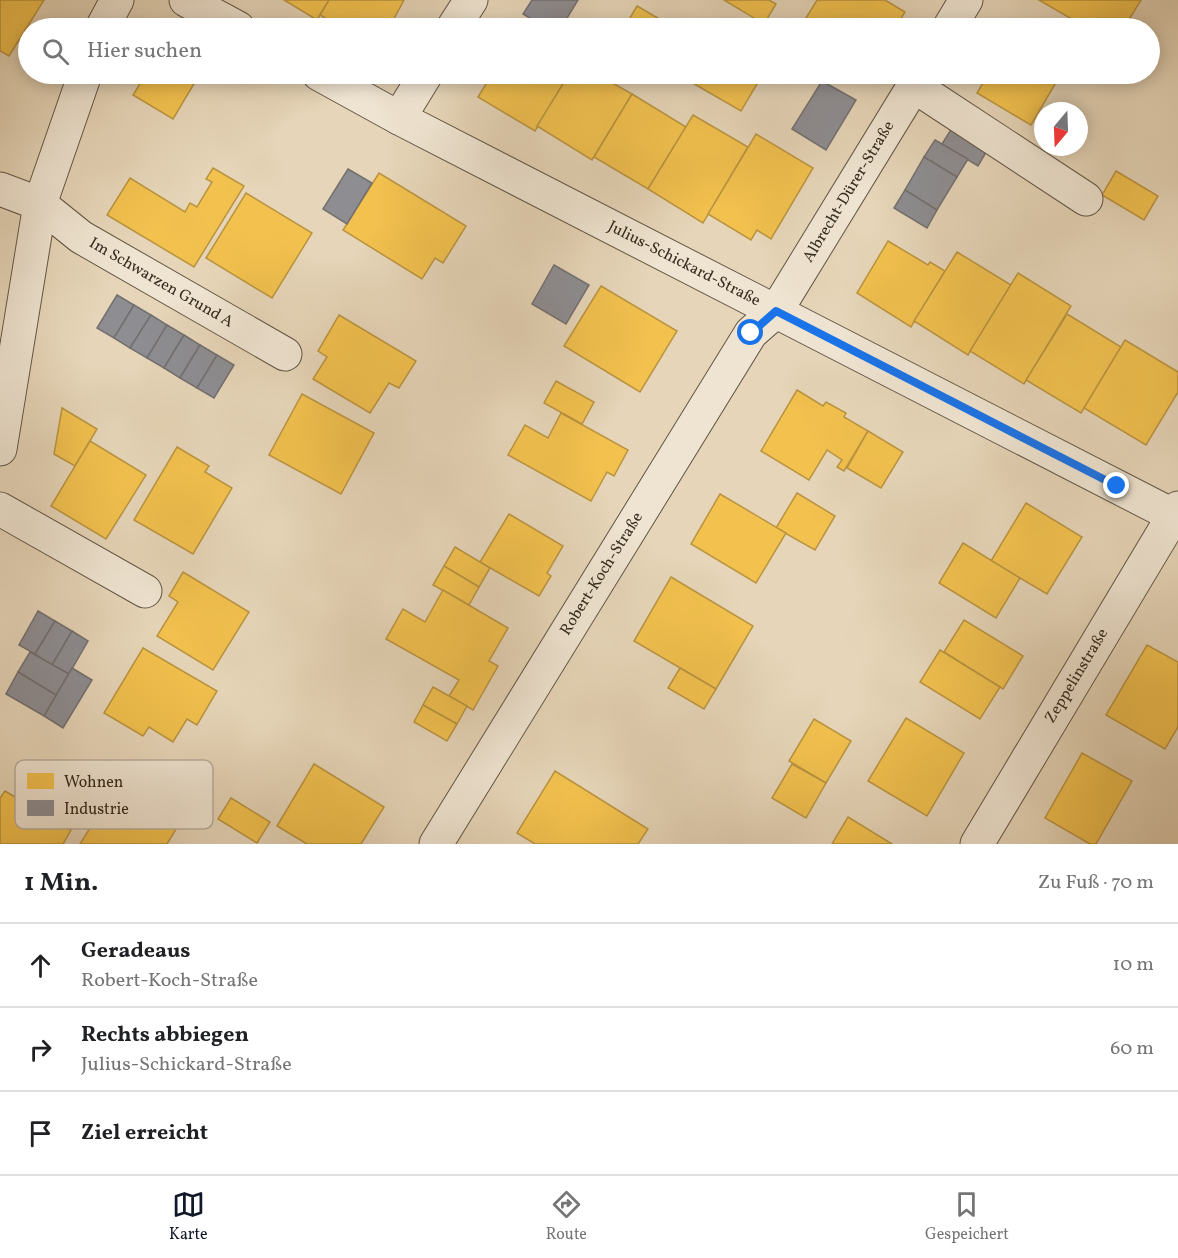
<!DOCTYPE html>
<html lang="de">
<head>
<meta charset="utf-8">
<style>
  body { margin:0; font-family:Vollkorn,serif; background:#f6f6f6; color:#202124 }
  .compass { position:absolute; left:1034px; top:102px; width:54px; height:54px; border-radius:50%; background:#fff; box-shadow:0 3px 15px #0003; rotate:199deg }
  .stop { position:absolute; width:18px; height:18px; margin:-14px; border:4px solid #1a73e8; border-radius:50%; background:#fff }
  .stop.end { background:#1a73e8; border-color:#fff; box-shadow:0 2px 6px #0008 }
  .list { margin:0; padding:0; list-style:none }
  h2 { display:flex; justify-content:space-between; align-items:center; height:78px; margin:0; padding:0 24px; font-size:26px }
  h2 small { font-size:20px; font-weight:400; color:#757577 }
  .list li { display:grid; grid-template-columns:39px 1fr auto; gap:18px; align-items:center; box-sizing:border-box; height:84px; padding:0 24px; border-top:2px solid #e0e0e0 }
  .list b { display:block; font-size:22px; white-space:nowrap }
  .list p { margin:0; font-size:20px; white-space:nowrap; color:#757577 }
  .list em { font-size:20px; font-style:normal; color:#757577 }
  .icon { flex:none; width:33px; height:33px; fill:none; stroke:currentColor; stroke-width:2; stroke-linecap:round; stroke-linejoin:round }
  .map { position:relative; flex:none; width:1178px; height:844px; overflow:hidden }
  .search { position:absolute; background:#fff; box-shadow:0 3px 15px #0003; left:18px; right:18px; top:18px; height:66px; display:flex; align-items:center; gap:15px; box-sizing:border-box; padding:0 21px; border-radius:33px; color:#757577; font-size:22px }
  .sheet { height:330px; background:#fff }
  nav { display:flex; justify-content:space-around; align-items:center; box-sizing:border-box; height:84px; border-top:2px solid #e0e0e0; background:#fff; font-size:16px; color:#757577 }
  nav a { display:grid; justify-items:center; gap:3px }
  nav .on { color:#111827 }
  .map>svg:first-child { display:block }
  .homes { fill:#f2c14e; stroke:#ba9440; stroke-width:1.5 }
  .industry { fill:#8d8d92; stroke:#737070; stroke-width:1.5 }
  .lines { fill:none; stroke-linecap:round; stroke-linejoin:round }
  .minor-casing { stroke:#625645; stroke-width:35 }
  .minor { stroke:#efe4d1; stroke-width:33 }
  .route { stroke:#1a73e8; stroke-width:8 }
  .labels { text-anchor:middle; dominant-baseline:central; stroke-width:6; stroke-linejoin:round; paint-order:stroke }
  .street-label { font-size:16px; fill:#362c1f; stroke:#efe4d1 }
  .key { fill:#efe4d1; stroke:#b8ad9c; stroke-width:1.5 }
  .key-label { font-size:16px; fill:#362c1f }
</style>
</head>
<body>
<div class="map">
<svg width="1178" height="844" viewBox="0 0 1178 844">
  <rect width="100%" height="100%" fill="#e6d5b8"/>
  <filter id="stains"><feTurbulence type="fractalNoise" baseFrequency=".00333" numOctaves="4"/><feColorMatrix values="0 0 0 0 .2 0 0 0 0 .09 0 0 0 0 .02 0 0 0 .5 -.17"/></filter>
  <radialGradient id="worn" r=".72"><stop offset=".6" stop-color="#630" stop-opacity="0"/><stop offset="1" stop-color="#630" stop-opacity=".3"/></radialGradient>
  <g class="homes">
    <path d="M0 0H44L9 56 0 51Z"/>
    <path d="M284 0H329L317 20Z"/>
    <path d="M329 0H404L389 28H342L320 15Z"/>
    <path d="M724 0H769L776 4 764 24Z"/>
    <path d="M817 0H885L905 12 895 28H812L803 23Z"/>
    <path d="M1039 0H1141L1124 28H1087Z"/>
    <path d="M637 6 675 28H624Z"/>
    <path d="M146 74H192L198 77 173 119 133 95Z"/>
    <path d="M492 74H569L535 131 478 97Z"/>
    <path d="M569 74H597L632 94 592 160 537 126Z"/>
    <path d="M677 74H751L760 79 741 111Z"/>
    <path d="M988 74H1061L1031 125 977 93Z"/>
    <path d="M632 94 686 127 648 189 594 157Z"/>
    <path d="M693 115 748 147 703 223 648 189Z"/>
    <path d="M756 134 813 168 771 239 757 230 751 240 708 214Z"/>
    <path d="M213 168 244 186 194 267 107 215 130 178 185 212 190 203 197 207 212 182 206 179Z"/>
    <path d="M1116 171 1158 196 1144 220 1102 195Z"/>
    <path d="M379 173 466 226 443 263 435 258 422 279 343 230Z"/>
    <path d="M246 193 312 233 272 298 206 258Z"/>
    <path d="M888 241 928 265 930 262 945 271 911 327 857 293Z"/>
    <path d="M957 252 1011 285 968 355 914 321Z"/>
    <path d="M1018 273 1071 306 1024 384 970 351Z"/>
    <path d="M601 286 677 331 640 392 564 346Z"/>
    <path d="M1067 314 1121 347 1081 413 1026 380Z"/>
    <path d="M339 315 416 361 399 388 389 383 370 413 313 379 327 357 318 351Z"/>
    <path d="M1125 340 1178 372V392L1146 445 1084 408Z"/>
    <path d="M556 381 594 402 582 424 544 403Z"/>
    <path d="M797 390 823 406 826 402 846 413 844 417 868 431 844 471 837 467 842 460 827 450 809 480 761 451Z"/>
    <path d="M302 394 374 433 341 494 269 455Z"/>
    <path d="M62 408 97 429 75 466 54 454Z"/>
    <path d="M561 413 628 450 614 476 607 472 591 501 508 455 525 425 548 438Z"/>
    <path d="M868 431 903 452 881 488 847 468Z"/>
    <path d="M90 441 146 475 106 539 51 506Z"/>
    <path d="M177 447 209 466 205 472 232 488 193 554 134 520Z"/>
    <path d="M797 493 835 516 815 550 776 528Z"/>
    <path d="M720 494 786 533 756 583 691 544Z"/>
    <path d="M1026 503 1082 537 1047 594 991 561Z"/>
    <path d="M509 514 563 546 547 573 551 576 539 596 480 562Z"/>
    <path d="M963 543 1020 578 996 618 939 583Z"/>
    <path d="M455 547 490 568 479 587 444 566Z"/>
    <path d="M444 566 479 587 469 605 433 585Z"/>
    <path d="M183 572 249 612 213 670 157 636 178 602 169 596Z"/>
    <path d="M671 577 753 626 716 689 634 641Z"/>
    <path d="M443 590 508 628 489 661 498 666 473 710 449 696 459 680 386 639 403 609 425 622Z"/>
    <path d="M964 620 1023 656 1003 689 944 652Z"/>
    <path d="M1147 645 1178 662V727L1165 749 1106 715Z"/>
    <path d="M143 648 217 691 197 725 187 719 173 742 149 727 143 736 104 713Z"/>
    <path d="M940 650 1000 687 980 719 920 682Z"/>
    <path d="M680 668 716 689 704 709 668 688Z"/>
    <path d="M433 687 467 706 457 724 423 705Z"/>
    <path d="M423 705 457 724 447 741 414 722Z"/>
    <path d="M906 718 964 753 927 816 868 781Z"/>
    <path d="M814 719 851 741 826 783 789 761Z"/>
    <path d="M1082 753 1132 781 1096 844H1090L1045 818Z"/>
    <path d="M314 764 384 807 361 844H307L277 826Z"/>
    <path d="M792 764 826 783 806 818 772 798Z"/>
    <path d="M555 771 648 829 638 844H535L517 833Z"/>
    <path d="M121 777 184 816 167 844H80L102 809 94 804 104 788 111 793Z"/>
    <path d="M5 791 71 830 63 844H0V798Z"/>
    <path d="M231 798 270 822 257 843 218 819Z"/>
    <path d="M848 817 892 844H832Z"/>
  </g>
  <g class="industry">
    <path d="M532 0H578L561 28H546L523 14Z"/>
    <path d="M822 81 856 100 826 150 792 129Z"/>
    <path d="M952 128 988 149 978 166 942 144Z"/>
    <path d="M935 140 968 159 957 177 924 157Z"/>
    <path d="M924 157 957 177 937 210 905 190Z"/>
    <path d="M348 169 372 183 347 224 323 209Z"/>
    <path d="M905 190 937 210 927 228 894 208Z"/>
    <path d="M554 265 589 285 566 324 532 304Z"/>
    <path d="M117 295 134 305 114 338 97 328Z"/>
    <path d="M134 305 151 315 130 348 114 338Z"/>
    <path d="M151 315 167 325 147 358 130 348Z"/>
    <path d="M167 325 184 335 164 368 147 358Z"/>
    <path d="M184 335 200 345 180 378 164 368Z"/>
    <path d="M200 345 217 355 197 388 180 378Z"/>
    <path d="M217 355 234 365 214 398 197 388Z"/>
    <path d="M38 611 55 621 35 654 19 645Z"/>
    <path d="M55 621 72 631 52 665 35 654Z"/>
    <path d="M72 631 88 641 69 674 52 665Z"/>
    <path d="M30 652 69 674 56 695 18 672Z"/>
    <path d="M72 668 92 680 63 728 44 716Z"/>
    <path d="M18 672 56 695 44 716 6 694Z"/>
  </g>
  <g class="lines">
    <defs>
      <g id="minor">
        <path d="M186 0 238 28"/>
        <path d="M102 28 117 0"/>
        <path d="M453 28 471 0"/>
        <path d="M949 28 966 0"/>
        <path d="M319 74 399 118 1178 518"/>
        <path d="M914 86 1086 199"/>
        <path d="M399 118 426 74"/>
        <path d="M0 189 40 204 81 237 285 354"/>
        <path d="M0 449 40 204 85 74"/>
        <path d="M0 509 145 591"/>
        <path d="M436 844 751 333 776 311 921 74"/>
        <path d="M977 844 1178 508"/>
      </g>
    </defs>
    <use href="#minor" class="minor-casing"/>
    <use href="#minor" class="minor"/>
  </g>
  <g class="lines">
    <path class="route" d="M751 333 776 311 1117 486"/>
  </g>
  <g class="labels">
    <g class="street-label">
      <text transform="translate(849 192) rotate(-59)">Albrecht-Dürer-Straße</text>
      <text transform="translate(684 264) rotate(27)">Julius-Schickard-Straße</text>
      <text transform="translate(161 283) rotate(30)">Im Schwarzen Grund A</text>
      <text transform="translate(602 574) rotate(-58)">Robert-Koch-Straße</text>
      <text transform="translate(1077 676) rotate(-59)">Zeppelinstraße</text>
    </g>
  </g>
  <rect x="15" y="760" width="198" height="69" rx="9" class="key"/>
  <rect x="27" y="773" width="27" height="16" fill="#f2c14e"/>
  <rect x="27" y="800" width="27" height="16" fill="#8d8d92"/>
  <g class="key-label">
    <text x="64" y="787">Wohnen</text>
    <text x="64" y="814">Industrie</text>
  </g>
  <rect width="100%" height="100%" filter="url(#stains)"/>
  <rect width="100%" height="100%" fill="url(#worn)"/>
</svg>
<svg class="compass" viewBox="-18 -18 36 36"><path d="M0-13l5 13h-10z" fill="#e53935"/><path d="M0 13l5-13h-10z" fill="#757577"/></svg>
<div class="stop" style="left:751px;top:333px"></div>
<div class="stop end" style="left:1117px;top:486px"></div>
<div class="search"><svg class="icon" aria-label="search" viewBox="0 0 24 24"><circle cx="10" cy="10" r="6"/><path d="M15 15l6 6"/></svg>Hier suchen</div>
</div>
<section class="sheet">
<h2>1 Min.<small>Zu Fuß · 70 m</small></h2>
<ul class="list">
<li><svg class="icon" aria-label="ahead" viewBox="0 0 24 24"><path d="M12 20V5M6 11l6-6 6 6"/></svg><div><b>Geradeaus</b><p>Robert-Koch-Straße</p></div><em>10 m</em></li>
<li><svg class="icon" aria-label="right" viewBox="0 0 24 24"><path d="M7 20v-9h11M14 6l5 5-5 5"/></svg><div><b>Rechts abbiegen</b><p>Julius-Schickard-Straße</p></div><em>60 m</em></li>
<li><svg class="icon" aria-label="arrive" viewBox="0 0 24 24"><path d="M6 21V4h12l-3 4 3 4H6"/></svg><div><b>Ziel erreicht</b></div></li>
</ul>
</section>
<nav>
<a class="on"><svg class="icon" aria-label="map" viewBox="0 0 24 24"><path d="M3 6l6-2 6 2 6-2v14l-6 2-6-2-6 2zM9 4v14M15 6v14"/></svg>Karte</a>
<a><svg class="icon" aria-label="directions" viewBox="0 0 24 24"><path d="M12 3l9 9-9 9-9-9zM9 14v-3h6M13 9l2 2-2 2"/></svg>Route</a>
<a><svg class="icon" aria-label="saved" viewBox="0 0 24 24"><path d="M7 4h10v16l-5-4-5 4z"/></svg>Gespeichert</a>
</nav>
</body>
</html>
